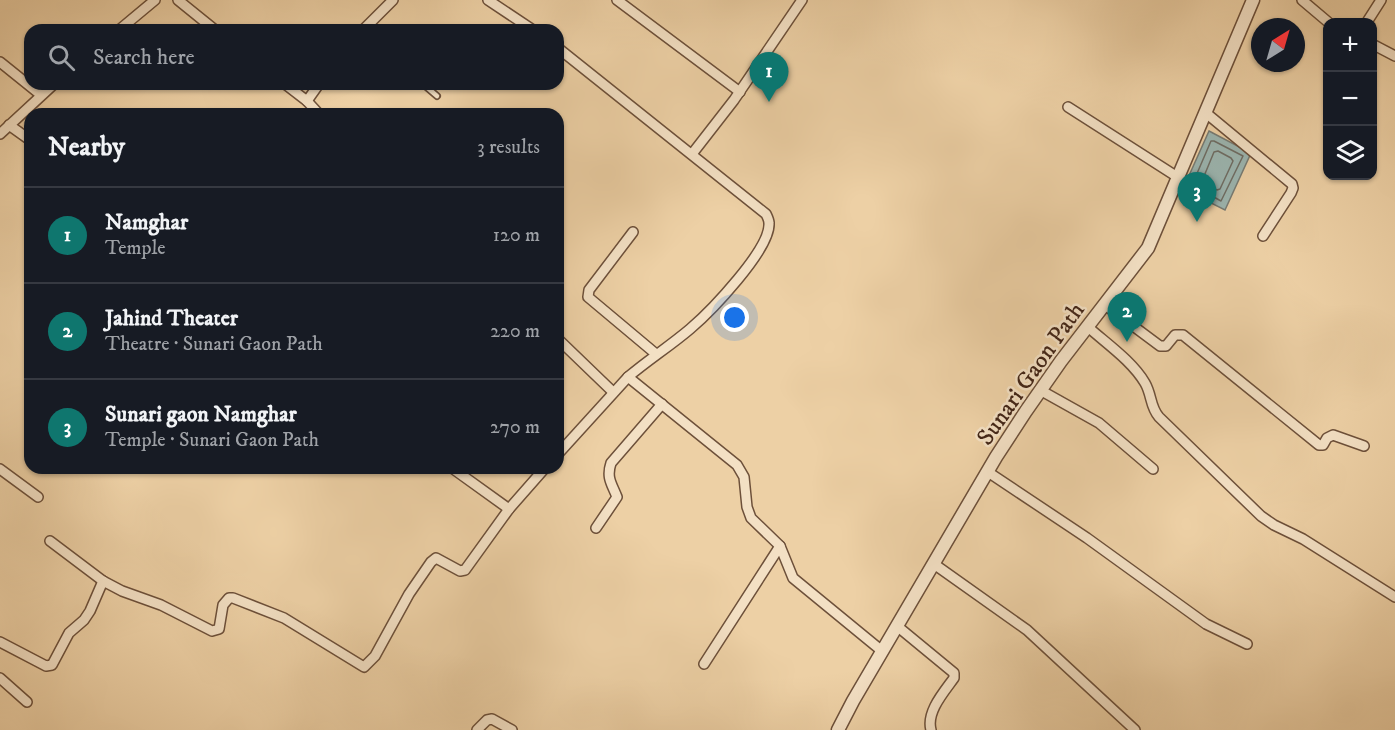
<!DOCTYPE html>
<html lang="en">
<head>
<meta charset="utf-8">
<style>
  body { margin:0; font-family:"IM FELL DW Pica",serif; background:#242831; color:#f1f3f6 }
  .controls { position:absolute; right:18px; top:18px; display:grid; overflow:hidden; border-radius:12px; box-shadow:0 2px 4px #0004 }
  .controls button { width:54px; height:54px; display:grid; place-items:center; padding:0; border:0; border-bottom:2px solid #363941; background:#171b24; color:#f1f3f6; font:30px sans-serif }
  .compass { position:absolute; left:1251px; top:18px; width:54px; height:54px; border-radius:50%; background:#171b24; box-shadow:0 2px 4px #0004; rotate:37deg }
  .you { position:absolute; left:735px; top:318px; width:21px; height:21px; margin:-15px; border:4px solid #fff; border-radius:50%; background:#1a73e8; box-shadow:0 0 0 9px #1a73e833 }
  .badge { display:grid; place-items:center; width:39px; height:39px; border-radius:50%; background:#0f766e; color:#fff; font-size:20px; font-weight:700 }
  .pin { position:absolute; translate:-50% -50px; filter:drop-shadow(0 2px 3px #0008) }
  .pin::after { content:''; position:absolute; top:32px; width:21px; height:18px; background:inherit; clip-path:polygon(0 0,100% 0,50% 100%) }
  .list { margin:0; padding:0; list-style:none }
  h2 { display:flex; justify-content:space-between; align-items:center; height:78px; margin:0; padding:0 24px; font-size:26px }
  h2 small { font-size:20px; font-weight:400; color:#9ea1a6 }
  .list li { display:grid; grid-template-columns:39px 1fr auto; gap:18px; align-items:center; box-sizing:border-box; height:96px; padding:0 24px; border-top:2px solid #363941 }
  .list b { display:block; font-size:22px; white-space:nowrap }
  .list p { margin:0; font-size:20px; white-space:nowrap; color:#9ea1a6 }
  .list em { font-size:20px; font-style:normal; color:#9ea1a6 }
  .icon { flex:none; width:33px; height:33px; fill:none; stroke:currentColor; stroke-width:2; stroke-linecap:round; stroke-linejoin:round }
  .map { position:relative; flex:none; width:1395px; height:730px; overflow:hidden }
  .search { position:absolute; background:#171b24; box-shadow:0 2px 4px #0004; left:24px; top:24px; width:540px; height:66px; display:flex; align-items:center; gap:15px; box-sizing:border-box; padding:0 21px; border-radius:18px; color:#9ea1a6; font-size:22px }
  .panel { position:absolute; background:#171b24; box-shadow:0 2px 4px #0004; left:24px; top:108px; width:540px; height:366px; border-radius:18px }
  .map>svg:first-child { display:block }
  .water { fill:#9bb5b0; stroke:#777b73; stroke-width:1.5 }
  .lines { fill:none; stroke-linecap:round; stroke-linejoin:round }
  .shore { stroke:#6e6d64; stroke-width:1.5 }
  .service-casing { stroke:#6d503a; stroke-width:8 }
  .minor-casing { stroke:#6d503a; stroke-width:12 }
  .tertiary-casing { stroke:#6d503a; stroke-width:15 }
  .service { stroke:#f3e0c4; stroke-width:4.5 }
  .minor { stroke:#f3e0c4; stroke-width:9 }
  .tertiary { stroke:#f3e0c4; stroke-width:12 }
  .labels { text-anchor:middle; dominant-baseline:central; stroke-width:5; stroke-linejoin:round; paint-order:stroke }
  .street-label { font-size:24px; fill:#422517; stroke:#f3e0c4 }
</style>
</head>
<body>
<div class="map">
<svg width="1395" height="730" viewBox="0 0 1395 730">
  <rect width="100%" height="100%" fill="#edd0a5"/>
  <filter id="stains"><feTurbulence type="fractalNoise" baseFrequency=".00333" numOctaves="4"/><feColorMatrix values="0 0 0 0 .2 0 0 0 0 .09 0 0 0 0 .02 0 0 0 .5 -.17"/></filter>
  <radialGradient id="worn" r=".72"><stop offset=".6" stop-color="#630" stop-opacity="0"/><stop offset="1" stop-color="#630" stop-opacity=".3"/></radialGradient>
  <path class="water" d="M1209 131 1251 153 1225 210 1183 189Z"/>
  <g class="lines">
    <g class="shore">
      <path d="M1211 141H1214L1243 156 1221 201 1192 185Z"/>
      <path d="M1218 151 1231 158 1233 161 1220 189 1217 190 1203 184 1202 181 1214 152Z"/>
    </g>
    <defs>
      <path id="service" d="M423 84 437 96"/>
      <g id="minor">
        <path d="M178 0 215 30"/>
        <path d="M488 0 533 30"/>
        <path d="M617 0 740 92"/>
        <path d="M1302 0 1328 22"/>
        <path d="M1367 22 1381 0"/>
        <path d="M119 30 155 0"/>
        <path d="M363 30 393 0"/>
        <path d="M1372 44 1395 56"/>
        <path d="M558 48 766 214C767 216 769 221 769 223 771 249 710 312 690 329 670 346 648 360 628 377L737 465 744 477 747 507 751 518 780 546 793 578 882 651"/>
        <path d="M0 62 41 95"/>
        <path d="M285 84 307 101 319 114"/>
        <path d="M307 101 319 84"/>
        <path d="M1068 107 1179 178"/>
        <path d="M1206 113 1292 184 1293 188 1291 193 1263 236"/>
        <path d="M9 125 30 140"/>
        <path d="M0 134 54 84"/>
        <path d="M692 154 734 100 802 0"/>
        <path d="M633 232 589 290 588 297 656 354"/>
        <path d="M1105 305 1160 346H1166L1175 335H1183L1319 445H1323L1327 438 1333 435 1364 446"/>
        <path d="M1088 327C1107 344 1132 361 1145 383 1152 395 1150 407 1159 417L1261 516 1274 525 1303 539 1395 597"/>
        <path d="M558 339 613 392"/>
        <path d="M1040 390 1099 423 1153 469"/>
        <path d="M558 454 628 377"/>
        <path d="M452 468 509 509"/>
        <path d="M0 469 38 497"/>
        <path d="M988 472 1087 538 1206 624 1247 644"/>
        <path d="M596 528 617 497C612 484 606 478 611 463L662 404"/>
        <path d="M50 541 103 581 122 591 161 605 212 631 219 629 223 605 229 598H233L284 618 364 667 375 656 409 594 431 562 436 558 460 571 465 570 509 509 545 468"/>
        <path d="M934 564 1027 630 1135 730"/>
        <path d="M897 626 954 673V678C944 692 926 712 931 730"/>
        <path d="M0 642 46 666 52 665 69 633 84 620 90 611 103 581"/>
        <path d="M704 664 780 546"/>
        <path d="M0 678 27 702"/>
        <path d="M477 730 487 720 492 719 512 730"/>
      </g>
      <path id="tertiary" d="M838 730 853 701 996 457 1026 411 1061 361 1148 248 1253 0"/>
    </defs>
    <use href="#service" class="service-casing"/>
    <use href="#minor" class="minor-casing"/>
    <use href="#tertiary" class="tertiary-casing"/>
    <use href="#service" class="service"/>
    <use href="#minor" class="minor"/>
    <use href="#tertiary" class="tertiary"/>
  </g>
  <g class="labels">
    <g class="street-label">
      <text transform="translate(1031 374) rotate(-55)">Sunari Gaon Path</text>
    </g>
  </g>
  <rect width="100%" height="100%" filter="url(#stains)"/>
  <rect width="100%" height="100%" fill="url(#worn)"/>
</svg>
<div class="controls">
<button>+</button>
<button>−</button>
<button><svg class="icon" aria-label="layers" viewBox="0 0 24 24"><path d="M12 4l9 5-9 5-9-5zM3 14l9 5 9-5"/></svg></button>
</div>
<svg class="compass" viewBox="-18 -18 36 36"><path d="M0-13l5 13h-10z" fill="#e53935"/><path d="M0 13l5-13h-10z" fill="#9ea1a6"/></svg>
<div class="you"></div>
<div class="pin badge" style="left:769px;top:102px">1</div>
<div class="pin badge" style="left:1127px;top:342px">2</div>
<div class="pin badge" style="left:1197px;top:222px">3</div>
<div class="search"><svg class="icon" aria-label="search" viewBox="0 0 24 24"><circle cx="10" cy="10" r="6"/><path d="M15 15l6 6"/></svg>Search here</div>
<section class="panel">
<h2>Nearby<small>3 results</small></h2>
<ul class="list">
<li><span class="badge">1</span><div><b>Namghar</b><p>Temple</p></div><em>120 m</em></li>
<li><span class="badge">2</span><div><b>Jahind Theater</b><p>Theatre · Sunari Gaon Path</p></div><em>220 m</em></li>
<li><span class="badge">3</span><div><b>Sunari gaon Namghar</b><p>Temple · Sunari Gaon Path</p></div><em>270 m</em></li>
</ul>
</section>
</div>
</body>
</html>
